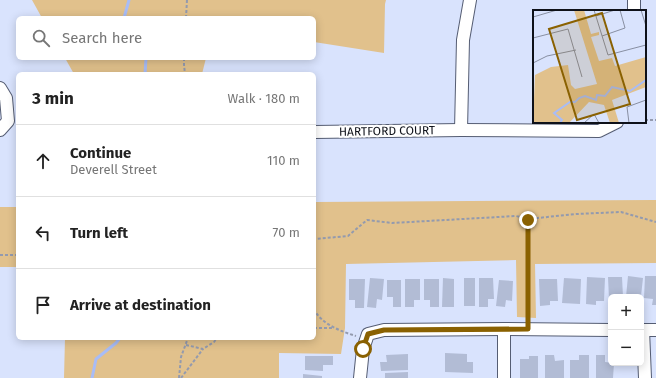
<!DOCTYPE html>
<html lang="en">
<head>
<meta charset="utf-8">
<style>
  body { margin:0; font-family:"Fira Sans",sans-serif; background:#f2f2f2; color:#222 }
  .controls { position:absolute; right:12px; bottom:12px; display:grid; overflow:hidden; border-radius:6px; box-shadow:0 2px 10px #0003 }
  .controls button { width:36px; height:36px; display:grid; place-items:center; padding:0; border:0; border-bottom:1px solid #e0e0e0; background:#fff; color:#222; font:20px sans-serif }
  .stop { position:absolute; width:12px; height:12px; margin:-9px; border:3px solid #8a6101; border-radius:50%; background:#fff }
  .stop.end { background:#8a6101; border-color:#fff; box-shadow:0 1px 4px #0008 }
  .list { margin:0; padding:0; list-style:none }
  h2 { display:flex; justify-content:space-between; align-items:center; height:52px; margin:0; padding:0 16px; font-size:17px }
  h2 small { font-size:13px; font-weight:400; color:#767676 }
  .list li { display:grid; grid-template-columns:26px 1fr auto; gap:12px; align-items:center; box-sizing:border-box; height:72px; padding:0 16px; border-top:1px solid #e0e0e0 }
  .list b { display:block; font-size:15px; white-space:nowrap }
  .list p { margin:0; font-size:13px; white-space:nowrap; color:#767676 }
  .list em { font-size:13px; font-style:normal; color:#767676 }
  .icon { flex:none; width:22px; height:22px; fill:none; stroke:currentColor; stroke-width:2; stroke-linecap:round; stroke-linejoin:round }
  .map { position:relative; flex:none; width:656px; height:378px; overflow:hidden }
  .search { position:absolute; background:#fff; box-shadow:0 2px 10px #0003; left:16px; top:16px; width:300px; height:44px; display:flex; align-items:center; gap:10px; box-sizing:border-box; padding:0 14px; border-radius:6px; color:#767676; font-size:15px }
  .panel { position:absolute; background:#fff; box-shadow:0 2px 10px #0003; left:16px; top:72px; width:300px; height:268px; border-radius:6px }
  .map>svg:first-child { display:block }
  .green { fill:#e1c18c }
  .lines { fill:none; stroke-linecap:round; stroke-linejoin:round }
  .stream { stroke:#a8bcf6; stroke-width:3 }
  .building { fill:#b2bcd5 }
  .street-casing { stroke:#555d73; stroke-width:14 }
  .path { stroke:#939aae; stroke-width:2; stroke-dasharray:3 2; stroke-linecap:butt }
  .street { stroke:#fff; stroke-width:12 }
  .route { stroke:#8a6101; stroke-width:5 }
  .labels { text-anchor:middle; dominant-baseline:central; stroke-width:4; stroke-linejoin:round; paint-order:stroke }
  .street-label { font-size:12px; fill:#0e1119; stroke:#fff }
  .inset-river { fill:none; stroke:#a8bcf6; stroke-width:2 }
  .inset-road { fill:none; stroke:#888fa2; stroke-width:1 }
  .view { fill:#8a6101; fill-opacity:0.15; stroke:#8a6101; stroke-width:2 }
  .inset-edge { fill:none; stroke:#0e1119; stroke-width:2 }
</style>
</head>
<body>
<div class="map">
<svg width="656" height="378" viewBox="0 0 656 378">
  <rect width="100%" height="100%" fill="#d9e3fd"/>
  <g class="green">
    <path d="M32 0H386L385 4 384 53 314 42V18H42Z"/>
    <path d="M65 58H206L202 74H74Z"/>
    <path d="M656 200V263L535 264 536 318 517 317 516 260 346 264 345 328 341 354 279 353V378H64L65 338H314V202Z"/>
    <rect x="0" y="207" width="18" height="60"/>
  </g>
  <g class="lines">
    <g class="stream">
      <path d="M124 18 129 0"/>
      <path d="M145 74 146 58"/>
      <path d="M92 378 96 359 116 343 120 338"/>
    </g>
  </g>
  <g class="building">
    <path d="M628 276 643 278 641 296 636 295V297H626Z"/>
    <path d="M645 276H656V305H652L653 299 644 298Z"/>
    <path d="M587 277 605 278 604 301H596V305L586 304Z"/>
    <path d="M608 277H622L623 297H611V299H609Z"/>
    <path d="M370 278 384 279 382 300 377 299 376 308 367 307Z"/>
    <path d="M443 278 454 279V307H442Z"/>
    <rect x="464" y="278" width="11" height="28"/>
    <path d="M479 278H493L494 299H488V307H479Z"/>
    <path d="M564 278 581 279 580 304 562 303Z"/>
    <path d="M349 279H365L364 308H355V300H349Z"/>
    <path d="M405 279H420V300H414V307H405Z"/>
    <path d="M424 279H439V307H430V300H424Z"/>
    <path d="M539 279H557L558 301H550V305L540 306Z"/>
    <path d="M387 280H401V307H393V297H387Z"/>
    <path d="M499 280 513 281 512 301 506 300 505 307 496 306Z"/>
    <path d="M445 353 467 354V362H473V373L445 372Z"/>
    <path d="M408 354V370L381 371 380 362H387L386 355Z"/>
    <path d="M545 355H554L555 361 564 360V378H545Z"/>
    <path d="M579 355H589V378H570V360H579Z"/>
    <path d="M596 355H605V362L614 363 613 378H596Z"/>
    <path d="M305 356H333V365H323V371L305 370Z"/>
    <path d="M529 356H538V378H520V359H529Z"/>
    <path d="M408 372V378H385V373Z"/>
    <path d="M303 374 322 376V378H303Z"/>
  </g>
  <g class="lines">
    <defs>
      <g id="street">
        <path d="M634 11V0"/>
        <path d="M0 88 6 98 8 121 0 130"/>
        <path d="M461 130 463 40 470 0"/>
        <path d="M314 132 461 130 599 131 617 122"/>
        <path d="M504 329V378"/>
        <path d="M641 330H656"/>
        <path d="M643 330 645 378"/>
        <path d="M360 378 363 349 368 334 384 330 504 329 611 330"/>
      </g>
    </defs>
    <use href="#street" class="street-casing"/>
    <g class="path">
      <path d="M186 18 187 0"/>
      <path d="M184 58V65L185 74"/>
      <path d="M645 120H656"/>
      <path d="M528 219V318"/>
      <path d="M314 241 315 239 348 236 367 220 392 223 516 216 528 219 576 214 621 212 656 222"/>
      <path d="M0 255H18"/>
      <path d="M314 309C321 324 340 331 356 336"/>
      <path d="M314 328H333"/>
      <path d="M186 345 203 349 214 342 217 338"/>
      <path d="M179 378 181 357 188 338"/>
      <path d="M181 378 203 349"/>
    </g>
    <use href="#street" class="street"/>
  </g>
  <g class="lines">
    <path class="route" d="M363 349 368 334 384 330 528 329V220"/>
  </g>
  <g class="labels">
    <g class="street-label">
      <text transform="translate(387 131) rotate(-1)">HARTFORD COURT</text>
    </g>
  </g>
  <g transform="translate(533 10)">
    <rect width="113" height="113" fill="#d9e3fd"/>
    <path d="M41 0H51L58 24 66 22V25L58 27 66 51 79 48 82 56 113 47V77L79 90 86 113H77L71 95 56 92 36 113H0L2 65 18 57 35 55 38 75 42 79 64 74Z" fill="#e1c18c"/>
    <path class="inset-river" d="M27 113 29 110 21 103 37 92H42L46 88 52 86 63 90 64 85 72 86 79 77 97 81 113 70"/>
    <path class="inset-road" d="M61 0 75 45 113 35M108 0 113 16M63 6 82 0M0 7 24 0M69 26 92 18 87 0M0 28 35 19 49 67M0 53 14 46 43 40M51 113 61 104 66 113M96 113 94 97 113 90"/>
    <path class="view" d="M69 3 97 94 44 110 16 19Z"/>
    <rect width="113" height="113" class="inset-edge"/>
  </g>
</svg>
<div class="controls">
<button>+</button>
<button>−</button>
</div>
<div class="stop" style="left:363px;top:349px"></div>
<div class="stop end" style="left:528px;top:220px"></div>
<div class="search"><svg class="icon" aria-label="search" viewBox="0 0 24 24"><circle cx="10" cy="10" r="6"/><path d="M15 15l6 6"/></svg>Search here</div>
<section class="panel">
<h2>3 min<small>Walk · 180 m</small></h2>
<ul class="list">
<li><svg class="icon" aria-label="ahead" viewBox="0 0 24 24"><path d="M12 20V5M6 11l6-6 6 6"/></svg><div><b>Continue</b><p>Deverell Street</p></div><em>110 m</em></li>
<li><svg class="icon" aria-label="left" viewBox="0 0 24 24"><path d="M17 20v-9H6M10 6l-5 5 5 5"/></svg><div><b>Turn left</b></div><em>70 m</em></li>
<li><svg class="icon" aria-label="arrive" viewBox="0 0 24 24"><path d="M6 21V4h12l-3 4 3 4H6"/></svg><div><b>Arrive at destination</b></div></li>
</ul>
</section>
</div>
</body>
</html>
